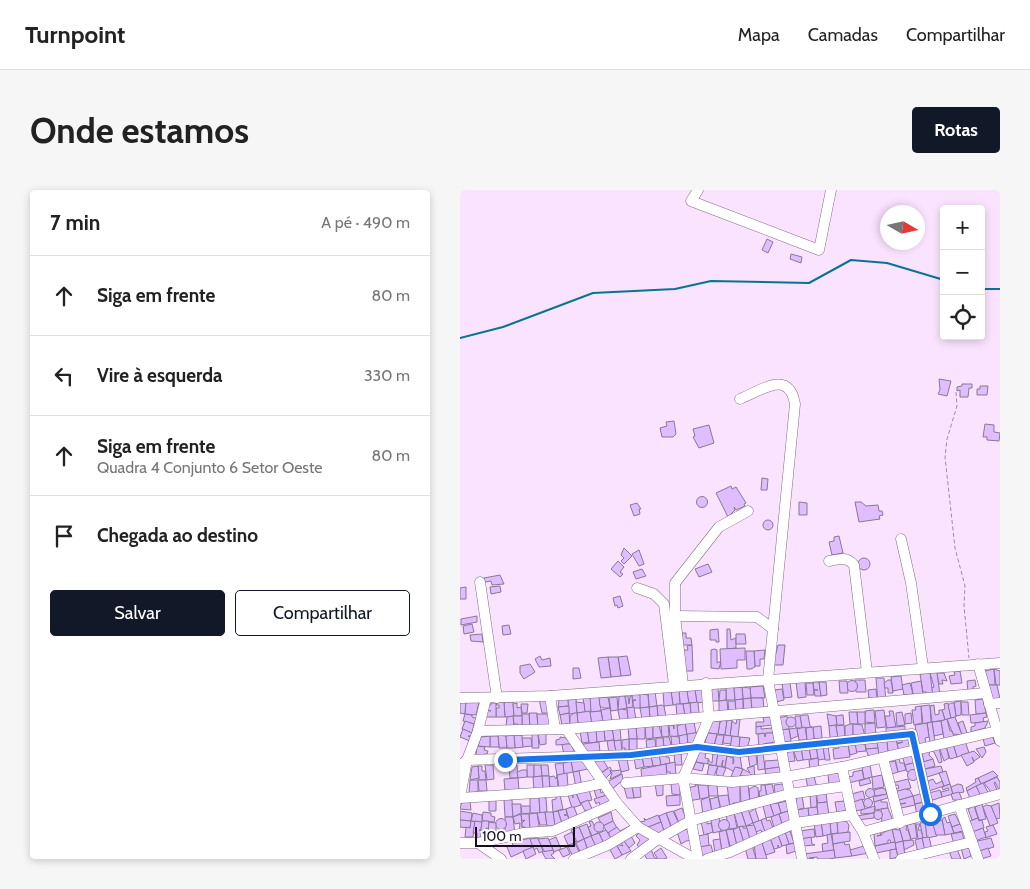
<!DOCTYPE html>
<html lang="pt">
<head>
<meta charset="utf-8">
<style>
  body { margin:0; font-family:Cabin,sans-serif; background:#f6f6f6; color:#222 }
  .controls { position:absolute; right:15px; top:15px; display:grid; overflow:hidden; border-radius:5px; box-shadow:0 2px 8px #0003 }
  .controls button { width:45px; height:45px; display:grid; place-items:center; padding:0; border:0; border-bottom:1px solid #e0e0e0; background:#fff; color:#222; font:25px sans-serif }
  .compass { position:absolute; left:420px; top:15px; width:45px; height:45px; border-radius:50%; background:#fff; box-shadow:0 2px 8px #0003; rotate:99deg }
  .scale { position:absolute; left:15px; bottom:12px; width:100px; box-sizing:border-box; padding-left:5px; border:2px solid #170f19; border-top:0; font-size:14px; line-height:18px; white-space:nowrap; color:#170f19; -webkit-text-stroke:4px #fff; paint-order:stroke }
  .stop { position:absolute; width:15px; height:15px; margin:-11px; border:4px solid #1a73e8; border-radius:50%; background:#fff }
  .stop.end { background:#1a73e8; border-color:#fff; box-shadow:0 1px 5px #0008 }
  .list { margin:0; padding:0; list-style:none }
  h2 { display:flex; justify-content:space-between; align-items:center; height:65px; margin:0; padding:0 20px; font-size:21px }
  h2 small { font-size:16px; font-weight:400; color:#767676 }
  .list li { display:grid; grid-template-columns:32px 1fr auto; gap:15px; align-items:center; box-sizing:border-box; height:80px; padding:0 20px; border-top:1px solid #e0e0e0 }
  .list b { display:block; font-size:19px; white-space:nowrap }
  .list p { margin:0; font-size:16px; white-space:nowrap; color:#767676 }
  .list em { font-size:16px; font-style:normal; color:#767676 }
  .actions { display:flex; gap:10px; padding:15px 20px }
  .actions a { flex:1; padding:11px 0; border:1px solid #111827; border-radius:5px; text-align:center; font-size:18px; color:#111827 }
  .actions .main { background:#111827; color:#fff }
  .icon { flex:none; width:28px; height:28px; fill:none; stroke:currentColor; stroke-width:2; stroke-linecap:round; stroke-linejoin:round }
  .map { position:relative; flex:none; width:540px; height:669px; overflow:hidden; border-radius:5px }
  header { display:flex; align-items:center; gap:30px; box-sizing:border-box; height:70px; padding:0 25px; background:#fff; border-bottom:1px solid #e0e0e0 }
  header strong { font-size:24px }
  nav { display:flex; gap:28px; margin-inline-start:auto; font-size:18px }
  .intro { display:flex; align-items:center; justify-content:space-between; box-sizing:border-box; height:120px; padding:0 30px }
  h1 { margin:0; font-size:35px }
  .button { padding:12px 22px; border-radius:5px; background:#111827; color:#fff; font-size:18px; font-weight:700 }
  main { display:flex; gap:30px; padding:0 30px }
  aside { flex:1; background:#fff; border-radius:5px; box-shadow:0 2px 8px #0003 }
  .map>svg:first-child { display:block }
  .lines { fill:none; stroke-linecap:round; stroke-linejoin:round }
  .stream { stroke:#077492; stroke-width:2 }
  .building { fill:#dfbdff; stroke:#877995 }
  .minor-casing { stroke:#816c84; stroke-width:11 }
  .path { stroke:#9c8ca0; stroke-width:1; stroke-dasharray:4 2.5; stroke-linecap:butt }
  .minor { stroke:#fff; stroke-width:10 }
  .route { stroke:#1a73e8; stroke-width:6 }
</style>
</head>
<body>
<header>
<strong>Turnpoint</strong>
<nav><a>Mapa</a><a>Camadas</a><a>Compartilhar</a></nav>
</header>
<div class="intro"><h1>Onde estamos</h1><a class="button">Rotas</a></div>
<main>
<aside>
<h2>7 min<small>A pé · 490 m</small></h2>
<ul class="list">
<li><svg class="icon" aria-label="ahead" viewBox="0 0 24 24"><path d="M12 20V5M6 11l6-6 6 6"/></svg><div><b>Siga em frente</b></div><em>80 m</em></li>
<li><svg class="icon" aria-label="left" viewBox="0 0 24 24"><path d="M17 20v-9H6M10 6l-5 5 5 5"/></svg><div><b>Vire à esquerda</b></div><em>330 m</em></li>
<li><svg class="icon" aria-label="ahead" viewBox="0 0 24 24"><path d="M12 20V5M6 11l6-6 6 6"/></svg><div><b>Siga em frente</b><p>Quadra 4 Conjunto 6 Setor Oeste</p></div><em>80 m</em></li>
<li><svg class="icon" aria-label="arrive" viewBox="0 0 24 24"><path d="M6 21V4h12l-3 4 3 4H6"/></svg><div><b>Chegada ao destino</b></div></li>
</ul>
<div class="actions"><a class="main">Salvar</a><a>Compartilhar</a></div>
</aside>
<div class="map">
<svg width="540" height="669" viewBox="0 0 540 669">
  <rect width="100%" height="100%" fill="#fae3fe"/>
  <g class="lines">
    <g class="stream">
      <path d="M521 99H540"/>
      <path d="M0 148 43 137 133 103 215 99 251 91 349 93 391 70 427 73 484 90"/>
    </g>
  </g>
  <g class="building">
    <path d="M307 49 313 52 308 63 302 60Z"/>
    <path d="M331 64 342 67 341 73 330 69Z"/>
    <path d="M479 189 491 191 487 206 478 204 480 200Z"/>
    <path d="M502 194H512V198H509L508 207H500V200L497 201V197L502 196Z"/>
    <path d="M520 196H528L527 205H517V199H520Z"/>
    <path d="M214 231 216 244 213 247H202L200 238 207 236 206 232Z"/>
    <path d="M525 234 534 235V242L540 243 539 251 527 250V247H523Z"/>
    <path d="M249 235 254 253 239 258 233 247 235 246 233 239Z"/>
    <path d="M302 288 308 289 307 300H301Z"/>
    <path d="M271 296 272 299 276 297 286 313 284 314 285 316 276 320 274 317 275 320 268 327 256 303Z"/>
    <circle cx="242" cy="312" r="5.5"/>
    <path d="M339 312 347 313V325H339Z"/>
    <path d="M395 312H401L406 316 418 315 419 321H422L423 325 419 326 420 329 399 332Z"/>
    <path d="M177 313 181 319H179L180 324 174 326 170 315Z"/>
    <circle cx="308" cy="335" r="5"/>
    <path d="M379 346 383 363 372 365 369 352 374 351V347Z"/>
    <path d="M164 358 172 366 164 374 161 371 164 368 161 365Z"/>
    <path d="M179 360 184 374 179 376 172 364Z"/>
    <circle cx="404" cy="374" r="6"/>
    <path d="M158 371 164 377 160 382 163 384 160 387 151 379Z"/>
    <path d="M248 374 252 382 239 387 235 379Z"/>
    <path d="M182 379 186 386 176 389 173 382Z"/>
    <path d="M40 385 44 394 32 395 31 391 25 392 24 388Z"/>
    <path d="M40 396 41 402 31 404 30 397Z"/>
    <path d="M6 397V409H0V398Z"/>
    <path d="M160 406 163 416 158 418 157 415 155 416 153 408Z"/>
    <path d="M17 426V432L1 435V429Z"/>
    <path d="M12 434 14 442 4 444 3 436Z"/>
    <path d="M49 435 51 444 43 445 42 436Z"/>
    <path d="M258 439 259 452H256V450H250V440Z"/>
    <path d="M267 439H270L271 450 276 448V458L267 459Z"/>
    <path d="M222 443H226V448H231L232 455H223Z"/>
    <path d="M22 444 23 452 11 451 10 445Z"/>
    <path d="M276 444H285L286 454H276Z"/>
    <path d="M232 455 233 481H224L223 460H228L227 456Z"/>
    <path d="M318 455H325L323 475H313Z"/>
    <path d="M254 459 257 460V473L261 471 259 479 251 478V460Z"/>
    <path d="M260 459 285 458V470H277V478L261 479Z"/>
    <path d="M305 460 304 469H300V476H295L294 461Z"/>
    <path d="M286 461H294L295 477 291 479H287Z"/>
    <path d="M80 466 82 470 90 468 91 476 79 477 75 469Z"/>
    <path d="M167 466 171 485 161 486 158 467Z"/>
    <path d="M148 467H158L161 486 151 487Z"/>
    <path d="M148 467 151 487 141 488 138 468Z"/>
    <path d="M70 474 75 482 64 489 60 483V476Z"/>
    <path d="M113 478H119L121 488 113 489Z"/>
    <path d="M534 479 535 495H528L525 481Z"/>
    <path d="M534 479 540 481V495H536Z"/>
    <path d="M477 482 480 505 473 507 471 498 474 497 470 483Z"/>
    <path d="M494 482 500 481 502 493 491 494 489 486 495 485Z"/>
    <path d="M470 483 473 507H467L466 502H463L460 484Z"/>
    <path d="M477 483H484L487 491 482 490 483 494H479Z"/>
    <path d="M441 486 443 499 433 501 431 487Z"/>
    <path d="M416 488H424L426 512 418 513Z"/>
    <path d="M395 490H405L406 502H396Z"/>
    <path d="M428 490H431L433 503H428V498H425L424 493Z"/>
    <path d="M515 490 516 496 513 497V502L508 503 507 491Z"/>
    <circle cx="392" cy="496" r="5.5"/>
    <path d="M345 491 346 507 338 508 336 492Z"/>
    <path d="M379 491H387L388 503H380Z"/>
    <path d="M461 491 463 505 454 509 451 493Z"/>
    <path d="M353 492H359L361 506H355L354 500H358H354Z"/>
    <path d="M359 492H366L367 505 361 506Z"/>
    <path d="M322 493H330L332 507 324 508Z"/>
    <path d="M346 493H353L354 505H347Z"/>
    <path d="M450 493 453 504 444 505 442 495Z"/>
    <path d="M528 495H537L540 509H532Z"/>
    <path d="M303 496 305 508H291L290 497Z"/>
    <path d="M266 497H274L275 510H266Z"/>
    <path d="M282 497 290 498 291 508 283 509Z"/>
    <path d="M282 497 283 509 275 510 274 498Z"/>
    <path d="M250 498H258L259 511H251Z"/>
    <path d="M219 499H227L229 513 220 514Z"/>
    <path d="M243 499 244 512 237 513 235 500Z"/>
    <path d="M322 499 324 510 316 512 314 500Z"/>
    <path d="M416 499 417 508 409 509 408 500Z"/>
    <path d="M219 500 220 514 213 515 211 502Z"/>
    <path d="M235 500 237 513H229L227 501Z"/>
    <path d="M260 500H266V510L259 511Z"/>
    <path d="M203 501H211L213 515 204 516Z"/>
    <path d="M188 502H195L197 516 189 517Z"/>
    <path d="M179 503 188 505 189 517 180 518Z"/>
    <path d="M172 504 180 505V518H173V511L176 510H172Z"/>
    <path d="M139 506 141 521 131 522 129 507Z"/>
    <path d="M159 506H165L167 518 158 520Z"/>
    <path d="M165 506H168L169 514 170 506H172L173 518H167Z"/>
    <path d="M130 507 131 522H125L123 508Z"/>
    <path d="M148 507 150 518H143L140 516 139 508Z"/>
    <path d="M157 507 158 520 151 521 149 508Z"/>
    <path d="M291 508 292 521 284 522 283 509Z"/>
    <path d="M291 508H303L304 519 292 521Z"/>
    <path d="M79 509H88L89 523H82Z"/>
    <path d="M108 509 109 516 98 517 99 510Z"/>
    <path d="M116 509 117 523 109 524 108 510Z"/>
    <path d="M283 509V519H281V522H276L275 510Z"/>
    <path d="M523 509 526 523 516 524 515 510Z"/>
    <path d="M267 510 268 523H259V511Z"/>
    <path d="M268 511H275L276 522 269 523Z"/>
    <path d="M501 511V525L496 526 494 512Z"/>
    <path d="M0 512H6L5 524 0 523Z"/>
    <path d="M6 512H19L16 525 5 524Z"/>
    <path d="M44 512H53L54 526 45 527Z"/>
    <path d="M44 512 45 527H36V518H39V515H36V513Z"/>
    <path d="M116 512 124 513 125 522 117 523Z"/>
    <path d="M238 512 239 523 231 525 230 513Z"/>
    <path d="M501 512H508L509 525H502Z"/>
    <path d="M31 513H36V527H25L26 520 31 521 27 520V515H31Z"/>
    <path d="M57 513V518L61 517 62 526H54L53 514Z"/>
    <path d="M230 513 231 526H225L223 514Z"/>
    <path d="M488 513 491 528 485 530 482 520 485 519 484 514Z"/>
    <path d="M491 513H494L496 527 491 528 488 515Z"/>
    <path d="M61 514H68L67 523H62Z"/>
    <path d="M216 514H223L225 526 217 527Z"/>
    <path d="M201 515 204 516 206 527 198 528 197 516Z"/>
    <path d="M470 515 471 532 463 534 461 516Z"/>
    <path d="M474 515 475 525 479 524V520H482L485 530 472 532 470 516Z"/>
    <path d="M109 516V523L100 525 98 517Z"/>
    <path d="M197 516 198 528H190L189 517Z"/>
    <path d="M461 516 462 533 454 535 452 520H456L455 517Z"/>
    <path d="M174 517 176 530H168L167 518Z"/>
    <path d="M189 517 190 528 182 529 180 518Z"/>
    <path d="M150 518 152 532 143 533 141 520Z"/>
    <path d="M161 519 167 520 168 530 160 531 158 520Z"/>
    <path d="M414 520 415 533 405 532V521Z"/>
    <path d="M424 520 426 537 417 538 415 521Z"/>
    <path d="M130 521 132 533 118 534 117 523Z"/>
    <path d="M141 521 143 533 132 534 130 522Z"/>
    <path d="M429 521H433L436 537 427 538 425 526H430Z"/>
    <path d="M389 522H397L398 534H390Z"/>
    <path d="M397 522H405V534H398Z"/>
    <path d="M442 522 445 535 437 536 436 523Z"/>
    <path d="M69 523H77L78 538H70Z"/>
    <path d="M109 523 110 535H102L100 525Z"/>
    <path d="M114 523H117L118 534 110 535V526Z"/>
    <path d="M451 523 452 533 445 534V524Z"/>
    <path d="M526 523 527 527 523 528 524 532 511 533 510 525Z"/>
    <path d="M5 524 12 525V527L16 528 14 534 3 531Z"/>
    <path d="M62 524H69L70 538 62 539Z"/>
    <path d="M77 524H89L90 537 78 538Z"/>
    <path d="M367 524 376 526 377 535 369 536Z"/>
    <path d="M344 525H348L350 536 352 537 342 538 340 526Z"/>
    <path d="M381 525H383L384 535H377L376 526Z"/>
    <path d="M53 526H62V539H58V534H54Z"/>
    <path d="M53 526 54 536H46L47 527Z"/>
    <path d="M327 526 329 539 320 540 318 528Z"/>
    <path d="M335 526H340L342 538H336Z"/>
    <circle cx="331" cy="532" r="5"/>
    <path d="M303 527H311L312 535 296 537V532H304Z"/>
    <path d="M495 527 502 545 493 544 487 529Z"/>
    <path d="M277 529H280L278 547 270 546 272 531 276 534Z"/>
    <path d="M487 529 490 541H492L494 546 484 549 481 531Z"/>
    <path d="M264 530 267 532 265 545 258 544 260 532Z"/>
    <path d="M267 530H272L270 546 265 545Z"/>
    <path d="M5 531 14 534 12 543 2 539Z"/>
    <path d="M250 531H260L258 544 248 543Z"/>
    <path d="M481 531 483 544 474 546 472 532Z"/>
    <path d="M503 531 507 543 502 545 498 533Z"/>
    <path d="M528 531 525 538 511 542V537L515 536V533Z"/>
    <path d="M234 532 236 543 227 545 225 533Z"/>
    <path d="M472 532 475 552 470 553 467 533Z"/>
    <path d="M225 533 227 545 218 546 217 536Z"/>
    <path d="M415 533 416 546H405V534Z"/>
    <path d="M467 533 469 547 465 548 466 554 458 556 455 535Z"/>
    <path d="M214 534H217L218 546 210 547 209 535H213L214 539Z"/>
    <path d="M390 534H393V546L385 547V536Z"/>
    <path d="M393 534 402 535 405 546H393Z"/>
    <path d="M193 535V548L186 549 185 536Z"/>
    <path d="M199 535 202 547 193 548V536Z"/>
    <path d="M201 535H208L209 545 208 547H202Z"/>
    <path d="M376 535 378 547 370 548 369 536Z"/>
    <path d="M384 535 385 547H378L376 536Z"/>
    <path d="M185 536V549H177L176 537Z"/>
    <path d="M301 536V539L312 538 313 543 296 544V537Z"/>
    <path d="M361 536 362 548 354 549 353 537Z"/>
    <path d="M445 536V543L426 545V538Z"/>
    <path d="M168 537H176L177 549H169Z"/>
    <path d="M345 537 347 550H339L337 539Z"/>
    <path d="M353 537 354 549 347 550 346 538Z"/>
    <path d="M152 538H160L161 550 154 551Z"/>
    <path d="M152 538 154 550 145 551 144 539Z"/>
    <path d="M337 538 338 546 331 549 329 539Z"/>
    <path d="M3 539 12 543 11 546H8L11 547 10 551 0 547Z"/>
    <path d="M136 539 137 552 129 553 127 540Z"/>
    <path d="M136 539H144L145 551 137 552Z"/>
    <path d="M329 539 331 551 322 552 320 540Z"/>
    <path d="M127 540 129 552 122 553 120 541Z"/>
    <path d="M242 542 234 555 228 556 227 544Z"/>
    <path d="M248 543 257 544 254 556 244 555Z"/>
    <path d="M304 543 305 547 306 543H313L315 552 303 554V557L299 558 298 544Z"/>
    <path d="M72 544H78L79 558H72Z"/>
    <path d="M78 544H86V554L80 555Z"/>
    <path d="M227 544 228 556 220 557 219 546Z"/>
    <path d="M38 545 46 546 47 558H39Z"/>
    <path d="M54 545H62L63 557 55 558Z"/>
    <path d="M54 545 55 558H47L46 546Z"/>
    <path d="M257 545H264L262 557 254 556Z"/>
    <path d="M264 545 272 546 271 554 263 553Z"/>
    <path d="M522 545H532L535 553 525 556Z"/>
    <path d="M30 546H38L39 557H30Z"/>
    <path d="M30 546V557L18 556 21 547Z"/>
    <path d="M211 546 219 547 220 557 212 558Z"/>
    <path d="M272 546 280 547 279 559 270 558Z"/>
    <path d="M100 547 106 548 111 554 96 555V550L100 549Z"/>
    <path d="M203 547H209L212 558 204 559Z"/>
    <path d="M280 547 290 548 287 559H279Z"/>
    <path d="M62 548H71L72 556 63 557Z"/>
    <path d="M196 548H203L204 558 196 560Z"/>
    <path d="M169 549H177V561L169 562Z"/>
    <path d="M169 549V562H165V558H162V550Z"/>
    <path d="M195 549 196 560 187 559 186 550Z"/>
    <path d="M436 549 439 561 428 564 427 550Z"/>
    <path d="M448 549 450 558 439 561 437 554 443 552 437 553 436 550Z"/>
    <path d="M154 550 156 561 149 563 147 551Z"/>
    <path d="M161 550 162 562H156L154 551Z"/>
    <path d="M427 550 428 564 418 565 417 552Z"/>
    <path d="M505 551 509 563 497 567 493 554Z"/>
    <path d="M139 552 140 563H125L123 554Z"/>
    <path d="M417 552 418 558 406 559 405 553Z"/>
    <path d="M395 553 405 554 406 561 396 562Z"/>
    <path d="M106 554H111L115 563 104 565 102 555Z"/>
    <path d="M388 554 390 567 374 569 373 559 379 558 378 555Z"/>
    <path d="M388 554H395L397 563 390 565Z"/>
    <path d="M493 554 497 567 490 569 486 556Z"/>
    <path d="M17 556 25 557 24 560 28 561 27 564H24L23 568 16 566Z"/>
    <path d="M356 556H363L365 569 358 570Z"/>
    <path d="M368 556 370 570H365L363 557Z"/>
    <path d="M486 556 489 568 484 571 479 557Z"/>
    <path d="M341 557H349L351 569 343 570Z"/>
    <path d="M349 557H356L358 568 351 569Z"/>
    <path d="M479 557 482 572 479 573 474 562 470 560Z"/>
    <path d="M524 557 526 562 522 568 516 559Z"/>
    <path d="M341 558 343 570 337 571 333 559Z"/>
    <path d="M418 558 419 567 409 568 406 559Z"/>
    <path d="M333 559 335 571 327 572 325 560Z"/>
    <path d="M470 560 469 565 473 569 464 572 462 563Z"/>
    <path d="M514 561 520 567 514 571 512 567 514 572 507 576 501 565Z"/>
    <path d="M239 562H246L245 568 249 569 248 574 236 572Z"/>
    <path d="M214 563H221L222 575H215Z"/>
    <path d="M253 563H258L256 576 248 574V570L252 573Z"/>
    <path d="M258 563 267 565 265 577H262L263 570 261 577 256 576Z"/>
    <path d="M303 563 305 579 298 580 297 564Z"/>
    <path d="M205 564 206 567H209L210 573 201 575 199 565Z"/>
    <path d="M296 564 297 574 290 577 288 565Z"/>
    <path d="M199 565 201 575 193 576 191 566Z"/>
    <path d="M456 565 457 572 445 575 442 566Z"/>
    <path d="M191 566 193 576 184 577 182 567Z"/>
    <path d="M267 566 273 568V574L274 571 273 566H280L282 579 277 577 273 581 265 577Z"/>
    <path d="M182 567 184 577 176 579 174 568Z"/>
    <path d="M439 567 440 573H444L446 580 438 582 435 568Z"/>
    <path d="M358 568 359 580 350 581 349 570Z"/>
    <path d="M158 569H167L169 580 161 582Z"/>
    <path d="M473 569 475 576 465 579 463 572Z"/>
    <path d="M123 570 128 579 113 582 111 571Z"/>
    <path d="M135 570H143L148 578 139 584 132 574Z"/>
    <path d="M319 570 320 577 305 579V571Z"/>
    <path d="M430 570 431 572 435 571 438 582 429 585 426 571Z"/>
    <path d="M111 571 113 582 104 584 103 573Z"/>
    <path d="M215 572 216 586H211L210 582H207L206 574Z"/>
    <path d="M236 572 244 574 242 581 233 579Z"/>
    <path d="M457 572 459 580 447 582 445 575Z"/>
    <path d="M103 573 104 584 97 585 95 574Z"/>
    <path d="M206 574 207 587 182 589 181 579Z"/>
    <path d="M33 575 34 589 27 590 25 575Z"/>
    <path d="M49 575H57L58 588H50Z"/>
    <rect x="67" y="575" width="7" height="12"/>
    <path d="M74 575H81L82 586 74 587Z"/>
    <path d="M81 575H88L89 586H82Z"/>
    <path d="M249 575 258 576 254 586 247 585Z"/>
    <path d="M410 575 412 587 404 589 402 577Z"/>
    <path d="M18 576H22V581H25L26 590H19Z"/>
    <path d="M18 576 19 588 10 590 12 577Z"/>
    <path d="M258 576 266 578 262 588 256 584Z"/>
    <path d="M294 576 295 589 291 587V584L289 589 280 585 283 579 290 583 287 578Z"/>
    <path d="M481 576 483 582 467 587 465 579Z"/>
    <path d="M150 577 152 581 161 580V584L150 589 152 583 150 580 151 583 144 590 140 584Z"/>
    <path d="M275 577 283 579 278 590 270 589Z"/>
    <path d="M320 577 321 588H306L305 579Z"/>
    <circle cx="453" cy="585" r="5.5"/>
    <path d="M62 580H67V587L58 588 57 582Z"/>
    <path d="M402 580 404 589 389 593 388 587 393 586V582Z"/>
    <path d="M119 581 122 596 116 597 113 582Z"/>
    <path d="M486 581 490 594 484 596 479 583Z"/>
    <path d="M533 581 538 586 521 594 518 588Z"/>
    <path d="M107 583 108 597 99 598 97 585Z"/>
    <path d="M378 583 381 586 380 593 369 595 368 584Z"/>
    <path d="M162 584 163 590 151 600 145 593Z"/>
    <path d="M97 585 98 597 90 599 89 587 94 586 96 589Z"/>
    <path d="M422 585 424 597 413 599 412 587Z"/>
    <path d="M82 586H89L90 600H83Z"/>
    <path d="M82 586 83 599 74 600 73 587Z"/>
    <path d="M354 586 357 598 348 599 346 588Z"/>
    <path d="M537 587 540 592V602L535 592 534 593 538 602H531L524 593Z"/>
    <path d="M58 588 59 601H45L44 589Z"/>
    <path d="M409 588 411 593 400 596 399 591Z"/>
    <path d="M518 588 521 594 507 601 506 598 516 592 515 589Z"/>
    <path d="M448 589 451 598 434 602 433 599 439 598 438 595 432 596V593Z"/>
    <path d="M473 589 476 594 482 591 484 596 469 601 468 591Z"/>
    <path d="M10 590H18V602L9 603Z"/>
    <path d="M18 590H26L27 601H19Z"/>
    <path d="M220 592V605L212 604 211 593Z"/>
    <path d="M523 593 529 604 521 607 516 596Z"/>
    <path d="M195 594H203V605L197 606Z"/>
    <path d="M235 594 238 595 240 609 228 611 227 598 236 596Z"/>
    <path d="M312 594 315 607 307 609 305 595Z"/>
    <path d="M323 594 325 605 315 603 314 595Z"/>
    <path d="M490 594 493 604 482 607 481 602 489 600 488 598 483 600 482 597Z"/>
    <path d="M498 594 502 595 504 602 493 604 491 597Z"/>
    <path d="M238 595H248L249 607 240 609Z"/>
    <path d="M248 595H257L258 606H249Z"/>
    <path d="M267 595H280V613H273V616L270 617Z"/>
    <path d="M280 595H288L290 612 281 614Z"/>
    <path d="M301 595H305L307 609 300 610 299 601H301Z"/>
    <path d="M180 596 181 607 174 608 172 597Z"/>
    <path d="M295 596 298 598 299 610 290 613 289 599Z"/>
    <path d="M516 596 522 608 511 611 507 601Z"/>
    <path d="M164 597H172L174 608H167Z"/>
    <path d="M422 598 425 599 427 604 415 606 414 600Z"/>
    <circle cx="410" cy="603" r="4.5"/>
    <path d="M140 599 141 603 144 601 146 605 137 609 134 600Z"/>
    <path d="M445 599 450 600 453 606 436 611 434 602Z"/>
    <path d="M129 600 132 610 120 613 116 603Z"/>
    <path d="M480 600 482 607 473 610 470 607 469 603Z"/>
    <path d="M403 601 405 609 394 612 391 604Z"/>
    <path d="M366 602 367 612 358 613 356 603Z"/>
    <path d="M499 602 503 612 498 614 497 610H493L491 604Z"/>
    <path d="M116 603 121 615 112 618 108 605 112 604 113 608V604Z"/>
    <path d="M356 603 357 617 351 618 350 604Z"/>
    <path d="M463 603 464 612 455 614 453 606Z"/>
    <path d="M427 604 428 608 414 612 413 607Z"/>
    <path d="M96 605H100L103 619 93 622 92 610 96 609Z"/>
    <path d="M147 605 152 615 141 619 139 612 136 614 134 609Z"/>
    <path d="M220 605V615L207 616 206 606Z"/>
    <path d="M268 605 270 617 261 620 258 606Z"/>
    <path d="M79 606 80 623H70V607Z"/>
    <path d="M342 606 344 618 336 620V608Z"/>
    <path d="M453 606 455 615 441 618 440 614 446 613 437 615 436 611Z"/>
    <path d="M79 607 86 608 87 622 80 623Z"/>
    <path d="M249 607 252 622 243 625 241 610Z"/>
    <path d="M258 607 260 617 252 622 250 609Z"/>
    <circle cx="408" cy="613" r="4.5"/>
    <path d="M29 609 36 610V621H29Z"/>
    <path d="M44 609 52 610 53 627H45Z"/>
    <path d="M402 609 405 619 396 621 394 612Z"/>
    <path d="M128 610 134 623 129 625 127 620 125 621 121 613Z"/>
    <path d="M421 610V612H427L428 618 415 620 414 612Z"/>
    <path d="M2 611H10L11 620 0 619Z"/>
    <path d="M327 611 329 621 321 623 318 613Z"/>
    <path d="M384 611 386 620 377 623 375 612Z"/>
    <path d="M367 612 369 625 358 627 357 613Z"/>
    <path d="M464 612 465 622 457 627 455 614Z"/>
    <path d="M318 613 321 623 314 626 310 614Z"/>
    <path d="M539 613 540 628 536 629 531 616Z"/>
    <path d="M52 614H61V623L53 627Z"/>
    <path d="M310 614 314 626 306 628 303 616Z"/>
    <path d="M522 614 526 629 521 630H519L515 617Z"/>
    <path d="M526 615 531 616 538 633 530 636 523 617Z"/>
    <path d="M61 616H70V623L62 624Z"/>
    <path d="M415 616 414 623 401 624V620Z"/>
    <path d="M514 616 518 628 512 630 508 619Z"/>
    <path d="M111 617H114L119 630 110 633 106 619Z"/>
    <path d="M357 617 358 624 349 627 348 618Z"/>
    <path d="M222 618 226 629 219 633 214 621Z"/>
    <path d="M295 618 299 631 293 633 289 623Z"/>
    <path d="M348 618 349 627 337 629V620Z"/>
    <path d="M428 618 433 631 422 635 421 619Z"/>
    <path d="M106 619 107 624 104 625 108 626 110 634 103 637 98 621Z"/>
    <path d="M288 619 293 633 286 636 281 621Z"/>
    <circle cx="418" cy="625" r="4.5"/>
    <path d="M0 621 12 623 11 631 0 630Z"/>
    <path d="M98 621 103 637 95 639 93 622Z"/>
    <path d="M213 621 219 634 212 638 206 623Z"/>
    <path d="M281 621 286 636 278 637 274 623Z"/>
    <path d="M328 621 331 634 323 637 319 624Z"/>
    <path d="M23 622 31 623V626L35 627 34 632 22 631Z"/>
    <path d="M85 622 87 635H80L77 623Z"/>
    <path d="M85 622H93L95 636H87Z"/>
    <path d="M151 622 153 631 143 636 138 628Z"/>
    <path d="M13 623 22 625V632L11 631Z"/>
    <path d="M77 623 80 642H70L69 624Z"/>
    <path d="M206 623 211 637 204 641 199 626Z"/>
    <path d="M274 623 277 638 269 639 266 625Z"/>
    <path d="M414 623V628L397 630V626Z"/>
    <path d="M61 624 63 643H59L60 633 55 634 53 627Z"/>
    <path d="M61 624H69L70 642 66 643 65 637H62V633L65 630 62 631Z"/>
    <path d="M319 624 322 634 314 637 311 627Z"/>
    <path d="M495 624 500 634 492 637 488 626Z"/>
    <path d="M198 625 201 632 186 638 180 632 185 631 184 628 186 630Z"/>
    <path d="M45 627H53L55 645 45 643Z"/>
    <path d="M485 627 487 633 490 632 494 643 485 645 482 629Z"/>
    <path d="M259 628 261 641 253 643 251 630Z"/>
    <path d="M306 628 307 631 310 630 313 638 305 644 301 630Z"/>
    <path d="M518 628 519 631 522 630 524 638 510 643 507 635 511 634 510 631Z"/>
    <circle cx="41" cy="634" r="5.5"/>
    <circle cx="264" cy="635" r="5.5"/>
    <path d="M0 630 11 631 10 638 0 637Z"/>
    <path d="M247 630V634L251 633 253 642 244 645 241 632Z"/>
    <path d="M301 630 305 642 302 643 301 640 296 642 293 633Z"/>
    <path d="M370 630H377L378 643 371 644Z"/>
    <path d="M472 630 477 646 467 648 465 635Z"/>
    <path d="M476 630 477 632 482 630 485 645H476L472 631Z"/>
    <path d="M11 631 15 632 13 647H5L6 637 10 638Z"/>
    <path d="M15 631 22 632 21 640H19L21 641 20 649 17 648V643H13Z"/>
    <path d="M22 631H29V639L26 638 28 649H20Z"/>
    <path d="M132 631 138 643 132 646 128 637 131 636 129 632Z"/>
    <path d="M153 631 157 638 148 643 143 636Z"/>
    <path d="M377 631H386L389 635 388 642 378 644Z"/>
    <circle cx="139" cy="637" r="5"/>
    <path d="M29 632 36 633V643L28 642Z"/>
    <path d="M201 632 204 641 196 644 186 638Z"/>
    <path d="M361 632 370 633 371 644 363 646Z"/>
    <path d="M361 632 363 646 356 647 354 633Z"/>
    <path d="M465 632 467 648H463L460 633Z"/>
    <path d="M455 633 457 648 451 649 447 635Z"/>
    <path d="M127 634 131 646 124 649 119 637Z"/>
    <path d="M456 634H460L458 640H461L463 648 458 649Z"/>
    <path d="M500 634 503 641 494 643 492 637Z"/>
    <path d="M294 635 298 647 290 650 286 636Z"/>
    <path d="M447 635 446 640H448L451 650 443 651 439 637Z"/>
    <path d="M533 635 537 644 525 648V642L528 641 526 637Z"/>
    <path d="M170 636 172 638 152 649 149 645V642L157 637 160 641Z"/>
    <path d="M283 636V638H287L290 650 284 653 279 637Z"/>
    <path d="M119 637 124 649 117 652 111 640Z"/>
    <path d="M279 637 284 653 277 656 273 640Z"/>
    <path d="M523 638 526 647 515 651 512 642Z"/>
    <path d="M227 639 232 650 226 651 221 654 217 642Z"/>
    <path d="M273 639 277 656H270L266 640Z"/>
    <path d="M354 639 355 647 341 649 340 641Z"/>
    <path d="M432 639 440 640 443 651 435 653Z"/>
    <path d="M432 639 435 652 431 653 430 650H428V653L415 656 414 644 420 642 421 645 417 646 422 645V643Z"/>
    <path d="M146 640 152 650 144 654 139 643Z"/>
    <path d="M266 640 270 659 262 662 259 642Z"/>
    <path d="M180 641 191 649 181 659 177 655 180 650 176 646Z"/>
    <path d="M330 641 334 653 329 654 325 643Z"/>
    <path d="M112 642 116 653 108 655 104 646Z"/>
    <path d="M325 642 329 654 322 656 318 645Z"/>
    <path d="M390 642V651L373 654 372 644Z"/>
    <path d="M502 642 504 650 494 654 491 644Z"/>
    <path d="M139 643 144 654 136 658 131 646Z"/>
    <path d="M248 644 249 656 240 657 238 646Z"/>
    <path d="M371 644 374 660 363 662 362 654 368 653 367 645Z"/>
    <path d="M318 645 322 656 319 658 318 655V658L314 659 310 648H315L314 646Z"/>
    <path d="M131 646 136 657 128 661 124 649Z"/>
    <path d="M171 646 175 653 169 658 164 651Z"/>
    <path d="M96 647 101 659 94 662 89 650Z"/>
    <path d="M351 647 352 654 355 655 342 656 341 649Z"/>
    <path d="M469 647 472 659H464L462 648Z"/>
    <path d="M70 648 73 657 51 667 47 657 53 655 52 652 59 649 60 652 62 650Z"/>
    <path d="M78 648 83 661 79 663 77 658 74 660 70 649Z"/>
    <path d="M88 648 93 660 87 662 84 661 78 649Z"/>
    <path d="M310 648 315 662 306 665 302 654Z"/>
    <path d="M462 648 465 661 458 663 455 650Z"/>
    <path d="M531 648 534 657 517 662 513 652Z"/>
    <path d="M124 649 128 661 121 664 116 653Z"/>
    <path d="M260 649 262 662 255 663 253 650Z"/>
    <path d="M453 650 454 655 444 660 443 651Z"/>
    <path d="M164 651 171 661 162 665 156 654 163 656 160 652Z"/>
    <path d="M443 651 445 666 438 668 435 653Z"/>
    <path d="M384 652 385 655 389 654 392 666 375 668 373 654Z"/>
    <path d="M435 652 436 659 416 663 415 656Z"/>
    <path d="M115 653 120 664 112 665 108 656Z"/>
    <path d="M302 653 307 669H296L294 654Z"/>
    <path d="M334 653 336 661 327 664 326 655Z"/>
    <path d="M156 654 162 665 155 669 149 658Z"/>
    <path d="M251 655 253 663 241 666 239 657Z"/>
    <path d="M292 655 296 669H288L285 658Z"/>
    <path d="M404 656 409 663 392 666 390 660Z"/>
    <path d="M73 657 76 664 66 669 63 661Z"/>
    <path d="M107 657 110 664 103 667 99 660Z"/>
    <path d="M201 658 207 668 204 669H198L194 663Z"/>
    <path d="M501 658H509L511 666 504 669Z"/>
    <path d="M528 658 531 666 521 669 517 662Z"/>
    <path d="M191 659 194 667 197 669H187L184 664Z"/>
    <path d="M436 659 438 667 430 669V660Z"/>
    <path d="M497 659 501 669H492L489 661Z"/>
    <path d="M93 660 94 663 91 665 95 669H86L82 662Z"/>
    <path d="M374 660 375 668 369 669H358L357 667 349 668 354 669H345L344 664Z"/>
  </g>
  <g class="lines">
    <defs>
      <g id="minor">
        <path d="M238 0 231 11 359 60 371 0"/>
        <path d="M280 209C302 200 329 179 335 214L308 490 342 669"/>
        <path d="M441 349 451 393 463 477"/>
        <path d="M369 371C379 369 387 366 394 375L407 482"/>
        <path d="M20 392 37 508"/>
        <path d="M177 398 194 404 204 414 214 495"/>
        <path d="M215 426 297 427 313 439"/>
        <path d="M518 474 540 551"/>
        <path d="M223 495 215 426V393L259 337 288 321"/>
        <path d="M90 506 95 539"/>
        <path d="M0 508 90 506 540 473"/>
        <path d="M529 514 540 513"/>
        <path d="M106 539 157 613 178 637 235 669"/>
        <path d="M18 541 106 539 526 503"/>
        <path d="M423 568 440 633"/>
        <path d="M0 576 7 570 171 565 237 557 279 562 452 544 470 624"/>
        <path d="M382 577 392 625 403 642 414 669"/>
        <path d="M166 593 223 588 272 592 325 587 382 577 537 541"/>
        <path d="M0 607 7 570 18 541 26 508"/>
        <path d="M0 608 106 601 144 593"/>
        <path d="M499 615 518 669"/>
        <path d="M403 642 540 604"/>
        <path d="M0 653H18L41 669"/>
        <path d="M18 653 64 643 93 641 157 613"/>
        <path d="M114 669 148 655 178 637"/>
        <path d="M171 669 198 649 230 631 329 604 386 596"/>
        <path d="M238 669 223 588 249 528 246 493"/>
        <path d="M247 669 270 662 335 633 392 625"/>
        <path d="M441 669 512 652"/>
      </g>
    </defs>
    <use href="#minor" class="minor-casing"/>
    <path class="path" d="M496 202 497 216 487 249 485 267 495 358 505 396 504 416 509 468"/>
    <use href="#minor" class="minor"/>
  </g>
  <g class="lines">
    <path class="route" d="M45 570 171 565 237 557 279 562 452 544 470 624"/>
  </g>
</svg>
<div class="controls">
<button>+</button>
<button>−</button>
<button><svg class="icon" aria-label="locate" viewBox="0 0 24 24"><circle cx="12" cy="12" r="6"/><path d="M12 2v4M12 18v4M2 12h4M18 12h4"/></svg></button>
</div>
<svg class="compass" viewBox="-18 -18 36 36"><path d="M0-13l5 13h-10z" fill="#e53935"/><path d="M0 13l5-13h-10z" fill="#767676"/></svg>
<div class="scale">100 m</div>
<div class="stop" style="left:470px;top:624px"></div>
<div class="stop end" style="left:45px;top:570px"></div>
</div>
</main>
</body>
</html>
